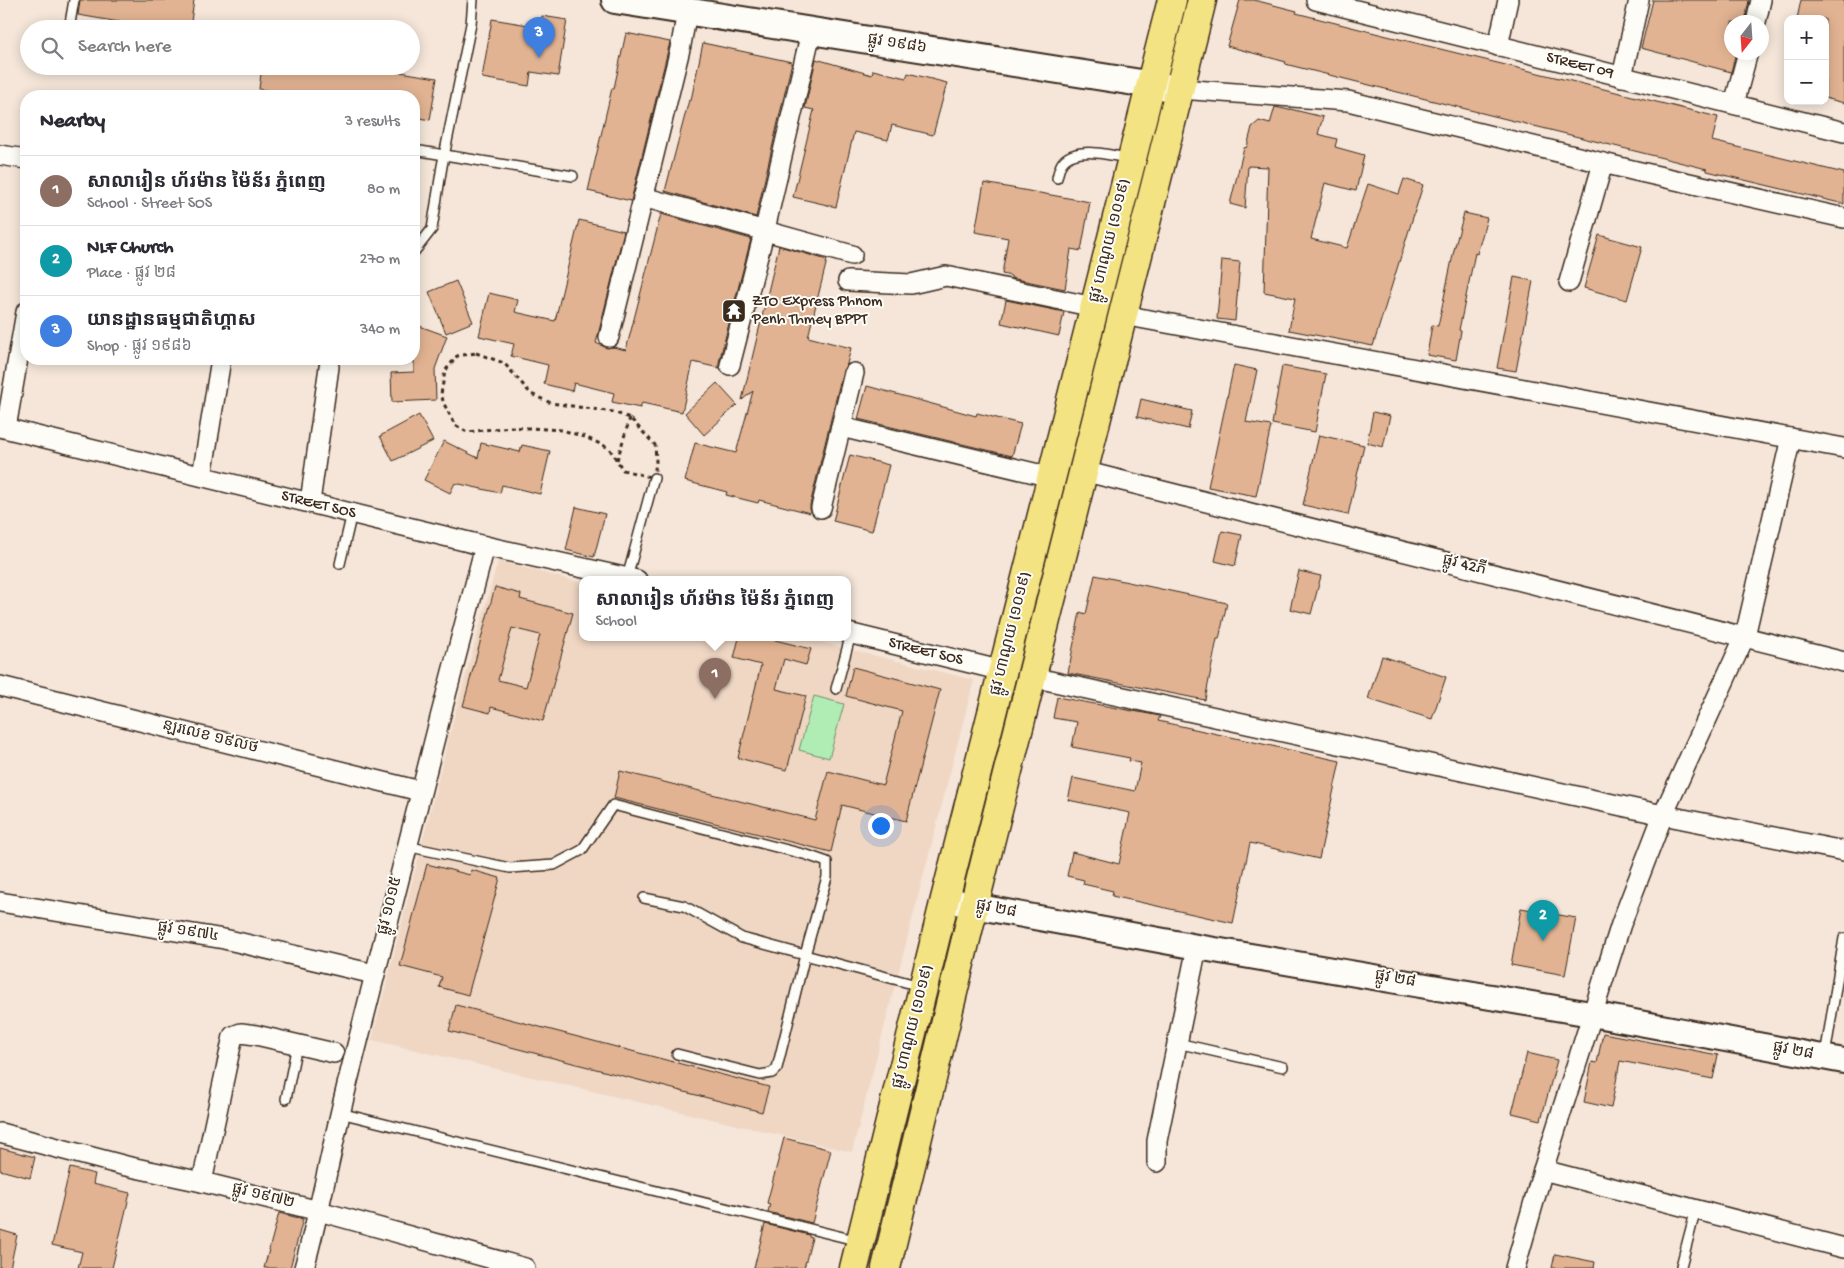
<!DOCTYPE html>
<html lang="en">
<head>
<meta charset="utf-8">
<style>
  body { margin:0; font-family:"Gochi Hand","Noto Sans Khmer",sans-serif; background:#f7f7f7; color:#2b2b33 }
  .controls { position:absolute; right:15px; top:15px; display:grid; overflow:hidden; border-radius:10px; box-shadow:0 2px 12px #0003 }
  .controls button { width:45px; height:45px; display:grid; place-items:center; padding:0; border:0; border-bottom:1px solid #e1e1e2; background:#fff; color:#2b2b33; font:25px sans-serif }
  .compass { position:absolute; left:1724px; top:15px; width:45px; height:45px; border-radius:50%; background:#fff; box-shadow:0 2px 12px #0003; rotate:197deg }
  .you { position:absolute; left:880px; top:825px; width:18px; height:18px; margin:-12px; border:4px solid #fff; border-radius:50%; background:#1a73e8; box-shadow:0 0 0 8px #1a73e833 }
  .badge { display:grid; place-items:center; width:32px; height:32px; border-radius:50%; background:#3b2a1e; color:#fff; font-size:16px; font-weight:700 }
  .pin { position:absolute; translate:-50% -41px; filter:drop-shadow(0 1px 2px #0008) }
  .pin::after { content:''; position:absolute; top:26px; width:18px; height:15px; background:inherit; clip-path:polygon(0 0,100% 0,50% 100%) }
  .popup { position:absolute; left:579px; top:576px; width:272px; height:65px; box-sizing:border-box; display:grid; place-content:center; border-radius:10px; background:#fff; filter:drop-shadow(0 1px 4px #0005); font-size:16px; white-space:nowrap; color:#7c7c81 }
  .popup b { font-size:19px; color:#2b2b33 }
  .popup::after { content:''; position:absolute; left:50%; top:100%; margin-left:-10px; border:10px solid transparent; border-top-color:#fff }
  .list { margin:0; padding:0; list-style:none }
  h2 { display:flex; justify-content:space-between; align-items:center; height:65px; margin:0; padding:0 20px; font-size:21px }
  h2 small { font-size:16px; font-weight:400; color:#7c7c81 }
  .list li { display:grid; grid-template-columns:32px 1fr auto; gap:15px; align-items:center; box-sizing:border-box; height:70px; padding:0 20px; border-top:1px solid #e1e1e2 }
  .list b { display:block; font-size:19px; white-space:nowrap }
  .list p { margin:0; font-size:16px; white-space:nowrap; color:#7c7c81 }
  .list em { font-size:16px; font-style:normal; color:#7c7c81 }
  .icon { flex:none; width:28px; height:28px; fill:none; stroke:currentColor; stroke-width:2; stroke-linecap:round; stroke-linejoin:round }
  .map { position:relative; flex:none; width:1844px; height:1268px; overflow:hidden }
  .search { position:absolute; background:#fff; box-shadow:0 2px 12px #0003; left:20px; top:20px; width:400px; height:55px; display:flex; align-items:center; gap:12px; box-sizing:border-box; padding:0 18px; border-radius:28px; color:#7c7c81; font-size:19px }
  .panel { position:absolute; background:#fff; box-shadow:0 2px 12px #0003; left:20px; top:90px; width:400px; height:275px; border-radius:20px }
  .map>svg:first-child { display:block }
  .built { fill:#efd7c4 }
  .green { fill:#afedb4; stroke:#758c69 }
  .building { fill:#e1b392; stroke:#3b2a1e; fill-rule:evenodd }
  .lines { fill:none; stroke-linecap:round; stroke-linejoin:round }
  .service-casing { stroke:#3b2a1e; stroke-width:12 }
  .minor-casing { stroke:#3b2a1e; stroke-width:22 }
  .tertiary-casing { stroke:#3b2a1e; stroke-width:28 }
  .secondary-casing { stroke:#3b2a1e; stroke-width:30 }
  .primary-casing { stroke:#3b2a1e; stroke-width:31 }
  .path { stroke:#3b2a1e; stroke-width:3; stroke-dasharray:4 4; stroke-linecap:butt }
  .service { stroke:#fdfcf7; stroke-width:9 }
  .minor { stroke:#fdfcf7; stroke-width:19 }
  .tertiary { stroke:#fdfcf7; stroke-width:24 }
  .secondary { stroke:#fdfcf7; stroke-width:26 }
  .primary { stroke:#f4e382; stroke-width:28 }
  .labels { text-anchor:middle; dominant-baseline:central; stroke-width:4; stroke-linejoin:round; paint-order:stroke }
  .street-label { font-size:16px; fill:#3b2a1e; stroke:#fdfcf7 }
  .poi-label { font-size:16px; fill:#3b2a1e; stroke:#fdfcf7; text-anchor:start }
</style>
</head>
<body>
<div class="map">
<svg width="1844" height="1268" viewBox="0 0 1844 1268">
  <rect width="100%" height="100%" fill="#f5e6d9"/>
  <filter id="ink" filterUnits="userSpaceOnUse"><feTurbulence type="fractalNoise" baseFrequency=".02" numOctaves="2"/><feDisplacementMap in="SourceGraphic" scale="10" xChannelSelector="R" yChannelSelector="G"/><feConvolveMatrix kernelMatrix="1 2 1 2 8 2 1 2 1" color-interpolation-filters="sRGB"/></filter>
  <g filter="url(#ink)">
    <path class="built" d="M498 561 582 583V638H804L974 680 852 1152 372 1040 454 717Z"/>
    <path class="green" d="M814 696 844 704 829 758 799 750Z"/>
    <g class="building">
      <path d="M80 0H194L190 29H161L78 15Z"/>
      <path d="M1240 0H1254L1297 11 1296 13 1383 35 1718 117 1712 141 1844 173V204L1707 171V169L1285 64 1286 62 1227 46Z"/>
      <path d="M1653 0H1749L1745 22H1732V52H1736L1731 72 1641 48Z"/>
      <path d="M1801 0H1844V103L1825 98V19H1797Z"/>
      <path d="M542 16 567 20 558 76 531 72 529 86 482 78 492 19 540 27Z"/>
      <path d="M626 33 670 42 631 201 588 191 612 88H614Z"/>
      <path d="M703 43 792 62 756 217 665 191 689 100H691Z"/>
      <path d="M816 59 872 75 873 70 906 78 908 73 947 83 933 135 892 125 888 140 854 132 836 207 793 197 814 110 805 108Z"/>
      <path d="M262 66H364L437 78 430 120 414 117V96H302L259 89Z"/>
      <path d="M1275 107 1289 110 1290 109 1323 117 1318 134 1337 139 1335 147 1364 155 1356 191 1325 183 1311 239 1347 248 1368 184 1399 194 1404 179 1423 185 1373 346 1289 330 1295 298 1264 292 1268 167 1248 166 1245 208 1230 204 1244 148 1247 147 1252 127 1259 121 1270 124Z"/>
      <path d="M984 183 1090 202 1081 251 1071 249 1065 289 1011 278V276L1002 274 1008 238 975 232Z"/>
      <path d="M1464 213 1487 218 1477 254 1475 253 1459 330 1461 331 1456 360 1427 355 1432 325 1438 326 1454 250Z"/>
      <path d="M661 214 751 239 719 362V368L693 362 682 412 642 403 640 408 612 402 614 393 574 383 572 391 544 384 548 365 511 356 514 344 479 336 489 293 518 300 515 312 555 321 579 220 624 231 596 343 607 348 613 347 626 350Z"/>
      <path d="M1599 235 1642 247 1627 300 1584 288Z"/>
      <path d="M779 246 827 260 808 337 851 348 847 364 843 370 810 505V513L759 500 758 503 726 495 727 492 685 481 695 443 736 453 753 391 742 400Z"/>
      <path d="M1222 260 1240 262 1235 321 1217 319Z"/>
      <path d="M1514 277 1533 281 1516 371 1497 368Z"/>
      <path d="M456 281 473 322 446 333 429 292Z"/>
      <path d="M1006 300 1064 312 1059 336 1001 323Z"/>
      <path d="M414 324 447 336 435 369 436 400 392 402 391 373 414 372Z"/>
      <path d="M1234 365 1257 370 1246 422 1271 426 1256 496 1208 487Z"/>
      <path d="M1282 366 1326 374 1315 432 1272 424Z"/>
      <path d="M717 383 737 405 704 435 685 413Z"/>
      <path d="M867 386 976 416 977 413 1021 424 1012 456 858 419Z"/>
      <path d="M1141 399 1192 411 1188 429 1137 417Z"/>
      <path d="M1373 412 1390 416 1383 447 1367 443Z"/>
      <path d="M419 415 433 441 393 461 380 436Z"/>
      <path d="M1319 435 1364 445 1348 515 1303 505Z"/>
      <path d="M444 441 478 458 481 443 520 452 522 445 550 451 540 494 502 485 500 493 455 483 450 493 424 480Z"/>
      <path d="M850 455 889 465 872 531 833 521Z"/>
      <path d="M576 507 605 514 594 557 566 550Z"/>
      <path d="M1222 531 1242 535 1235 566 1215 561Z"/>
      <path d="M1299 571 1321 576 1311 614 1290 609Z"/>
      <path d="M1095 575 1227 603 1219 639H1217L1205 700 1068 673 1080 612 1086 614Z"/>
      <path d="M495 587 521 594 520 599 573 613 543 721 491 707 490 713 463 706ZM512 628 540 635 526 687 498 680Z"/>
      <path d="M739 638H767L811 649 806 665 784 659 776 689 806 696 787 770 738 758 761 665 734 658Z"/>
      <path d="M1382 656 1446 677 1432 719 1368 699Z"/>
      <path d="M853 667 940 690 906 821 842 805 831 852 614 798 620 771 815 820 828 771 883 785 902 711 846 696Z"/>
      <path d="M1057 697 1160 716 1158 721 1340 761 1319 859 1250 843 1233 923 1112 896 1113 891 1083 884 1084 880 1067 876 1072 852 1119 864 1130 813 1068 800 1073 778 1135 791 1141 763 1129 761 1130 758 1072 747 1077 722 1053 718Z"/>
      <path d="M427 864 470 875 471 870 500 878 468 995 439 987 442 977 400 966Z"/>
      <path d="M1521 908 1576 918 1565 975 1511 965Z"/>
      <path d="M456 1005 769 1087 762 1112 449 1031Z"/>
      <path d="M1603 1033 1718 1055 1713 1079 1620 1061 1611 1108 1584 1102 1592 1062 1597 1063Z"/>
      <path d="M1527 1053 1557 1060 1541 1120 1512 1113Z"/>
      <path d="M784 1138 831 1150 812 1223 768 1212 770 1204 767 1203Z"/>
      <path d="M0 1148 35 1157 30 1178 0 1170Z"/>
      <path d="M70 1168 95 1174 93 1184 130 1193 112 1268H78L82 1252 52 1245Z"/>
      <path d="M279 1213 303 1219 290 1268H264Z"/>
      <path d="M765 1224 809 1235V1237L812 1238 804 1268H754Z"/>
      <path d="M0 1230 17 1235 10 1268H0Z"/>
      <path d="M1555 1254 1595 1262 1594 1268H1552Z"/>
    </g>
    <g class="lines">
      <defs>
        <g id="service">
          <path d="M69 29 74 0"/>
          <path d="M414 150 573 176"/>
          <path d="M1057 178C1058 174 1059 168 1062 163 1075 145 1113 155 1130 159"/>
          <path d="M414 252 432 229 442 166 471 24 473 0"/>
          <path d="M340 564 352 513"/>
          <path d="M627 578 654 478"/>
          <path d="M836 689 851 634"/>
          <path d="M406 846 510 868 554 865 582 850 613 805 807 855 827 862V877L805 955 920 986"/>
          <path d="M644 898 684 906 742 938 805 955 777 1068 772 1073 760 1075 677 1054"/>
          <path d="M1177 1043 1283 1067"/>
          <path d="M1825 1056 1844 938"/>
          <path d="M286 1099 297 1045"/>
          <path d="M340 1113 859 1241"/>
          <path d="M1681 1266 1696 1209"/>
        </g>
        <g id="minor">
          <path id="s1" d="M1316 0 1844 132"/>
          <path d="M1756 22 1761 0"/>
          <path d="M1498 46 1508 0"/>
          <path d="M1622 77 1639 0"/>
          <path d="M1179 89 1348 101 1636 171 1844 218"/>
          <path d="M1734 104 1748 52"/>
          <path d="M0 155 26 159"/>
          <path d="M643 197 852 255"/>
          <path d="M848 281 911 284 946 276 1094 307"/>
          <path d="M1569 282 1603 163"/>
          <path d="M1123 315 1844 448"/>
          <path d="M609 337 681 45 687 12"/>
          <path d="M730 365 765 229 811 32"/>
          <path id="s2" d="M0 427 485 546 637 580"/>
          <path d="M841 427 1051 477"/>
          <path d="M6 428 26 312"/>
          <path d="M1083 471 1844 662"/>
          <path d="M202 476 221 359"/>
          <path d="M310 502 329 367"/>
          <path d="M821 508 854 373"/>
          <path id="s3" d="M848 633 1003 671"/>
          <path d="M1032 677 1663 815 1844 851"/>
          <path d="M0 686 420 791"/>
          <path d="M0 902 224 939 374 974"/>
          <path d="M0 1133 126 1166 202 1182 319 1211 525 1268"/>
          <path d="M1157 1162V1141L1197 947"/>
          <path d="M1543 1170 1844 1248"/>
          <path d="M202 1182 233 1036 241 1033 256 1035 334 1053"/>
          <path d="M304 1268C322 1202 334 1135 351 1069 394 895 439 720 485 546"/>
          <path d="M1515 1268 1543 1170 1621 924 1663 815 1745 636 1791 438"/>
        </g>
        <path id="tertiary" d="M945 899 974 906 1197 947 1591 1014 1844 1061"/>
        <path id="secondary" d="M615 0 1179 89"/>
        <g id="primary">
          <path d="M854 1268 945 899 1172 0"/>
          <path d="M886 1268 974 906 1202 0"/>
        </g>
      </defs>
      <use href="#service" class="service-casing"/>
      <use href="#minor" class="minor-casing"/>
      <use href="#tertiary" class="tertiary-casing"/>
      <use href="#secondary" class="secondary-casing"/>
      <use href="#primary" class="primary-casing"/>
      <g class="path">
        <path d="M476 353 504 363 531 394 551 403 613 412 630 418 655 445 656 461 654 478 623 470 609 448 585 437 562 430 511 427 467 432 455 425 444 404 441 394 445 371 457 356Z"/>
        <path d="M617 460 630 418"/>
      </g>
      <use href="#service" class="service"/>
      <use href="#minor" class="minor"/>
      <use href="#tertiary" class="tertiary"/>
      <use href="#secondary" class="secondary"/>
      <use href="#primary" class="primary"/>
    </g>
  </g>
  <defs>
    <symbol id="temple-square" viewBox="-11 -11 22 22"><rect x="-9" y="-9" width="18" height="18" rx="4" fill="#3b2a1e" stroke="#fdfcf7"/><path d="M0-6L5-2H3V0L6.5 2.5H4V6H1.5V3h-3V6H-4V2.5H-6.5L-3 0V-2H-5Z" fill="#fff"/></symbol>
  </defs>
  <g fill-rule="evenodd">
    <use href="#temple-square" x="720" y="297" width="28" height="28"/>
  </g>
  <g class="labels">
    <g class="street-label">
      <text transform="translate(897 45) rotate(9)">ផ្លូវ ១៩៨៦</text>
      <text stroke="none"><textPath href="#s1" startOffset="272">STREET 09</textPath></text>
      <text transform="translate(1111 241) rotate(-76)">ផ្លូវ ហាណូយ (១០១៩)</text>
      <text stroke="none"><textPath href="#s2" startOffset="328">STREET SOS</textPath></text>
      <text transform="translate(1464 566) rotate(14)">ផ្លូវ 42ភី</text>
      <text transform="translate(1012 634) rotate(-76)">ផ្លូវ ហាណូយ (១០១៩)</text>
      <text stroke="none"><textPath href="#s3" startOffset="80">STREET SOS</textPath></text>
      <text transform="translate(210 738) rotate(14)">ន្ឡរលេខ ១៩លថ</text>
      <text transform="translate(391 906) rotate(-76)">ផ្លូវ ១០១៥</text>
      <text transform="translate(996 910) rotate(11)">ផ្លូវ ២៨</text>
      <text transform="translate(188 933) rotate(9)">ផ្លូវ ១៩៧៤</text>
      <text transform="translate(1395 980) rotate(10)">ផ្លូវ ២៨</text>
      <text transform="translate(914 1027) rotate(-76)">ផ្លូវ ហាណូយ (១០១៩)</text>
      <text transform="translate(1793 1052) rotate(11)">ផ្លូវ ២៨</text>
      <text transform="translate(263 1197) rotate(14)">ផ្លូវ ១៩៧២</text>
    </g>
    <g class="poi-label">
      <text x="752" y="302">ZTO Express Phnom<tspan x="752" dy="18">Penh Thmey BPPT</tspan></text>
    </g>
  </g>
</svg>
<div class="controls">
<button>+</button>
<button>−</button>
</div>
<svg class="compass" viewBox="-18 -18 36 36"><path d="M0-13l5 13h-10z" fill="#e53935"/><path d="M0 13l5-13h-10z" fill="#7c7c81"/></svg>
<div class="you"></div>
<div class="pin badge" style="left:715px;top:699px;background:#8d6e63">1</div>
<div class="popup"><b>សាលារៀន ហ័រម៉ាន ម៉ៃន័រ ភ្នំពេញ</b>School</div>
<div class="pin badge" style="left:1543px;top:941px;background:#0f9aa8">2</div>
<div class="pin badge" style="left:539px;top:58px;background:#3f7fe0">3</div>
<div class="search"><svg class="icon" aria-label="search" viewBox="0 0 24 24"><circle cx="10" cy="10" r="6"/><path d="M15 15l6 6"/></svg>Search here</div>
<section class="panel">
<h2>Nearby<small>3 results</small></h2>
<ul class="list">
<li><span class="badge" style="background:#8d6e63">1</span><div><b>សាលារៀន ហ័រម៉ាន ម៉ៃន័រ ភ្នំពេញ</b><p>School · Street SOS</p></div><em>80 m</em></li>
<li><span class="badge" style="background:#0f9aa8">2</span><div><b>NLF Church</b><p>Place · ផ្លូវ ២៨</p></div><em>270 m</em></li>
<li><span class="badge" style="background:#3f7fe0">3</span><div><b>យានដ្ឋានធម្មជាតិហ្គាស</b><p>Shop · ផ្លូវ ១៩៨៦</p></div><em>340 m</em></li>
</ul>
</section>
</div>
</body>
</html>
